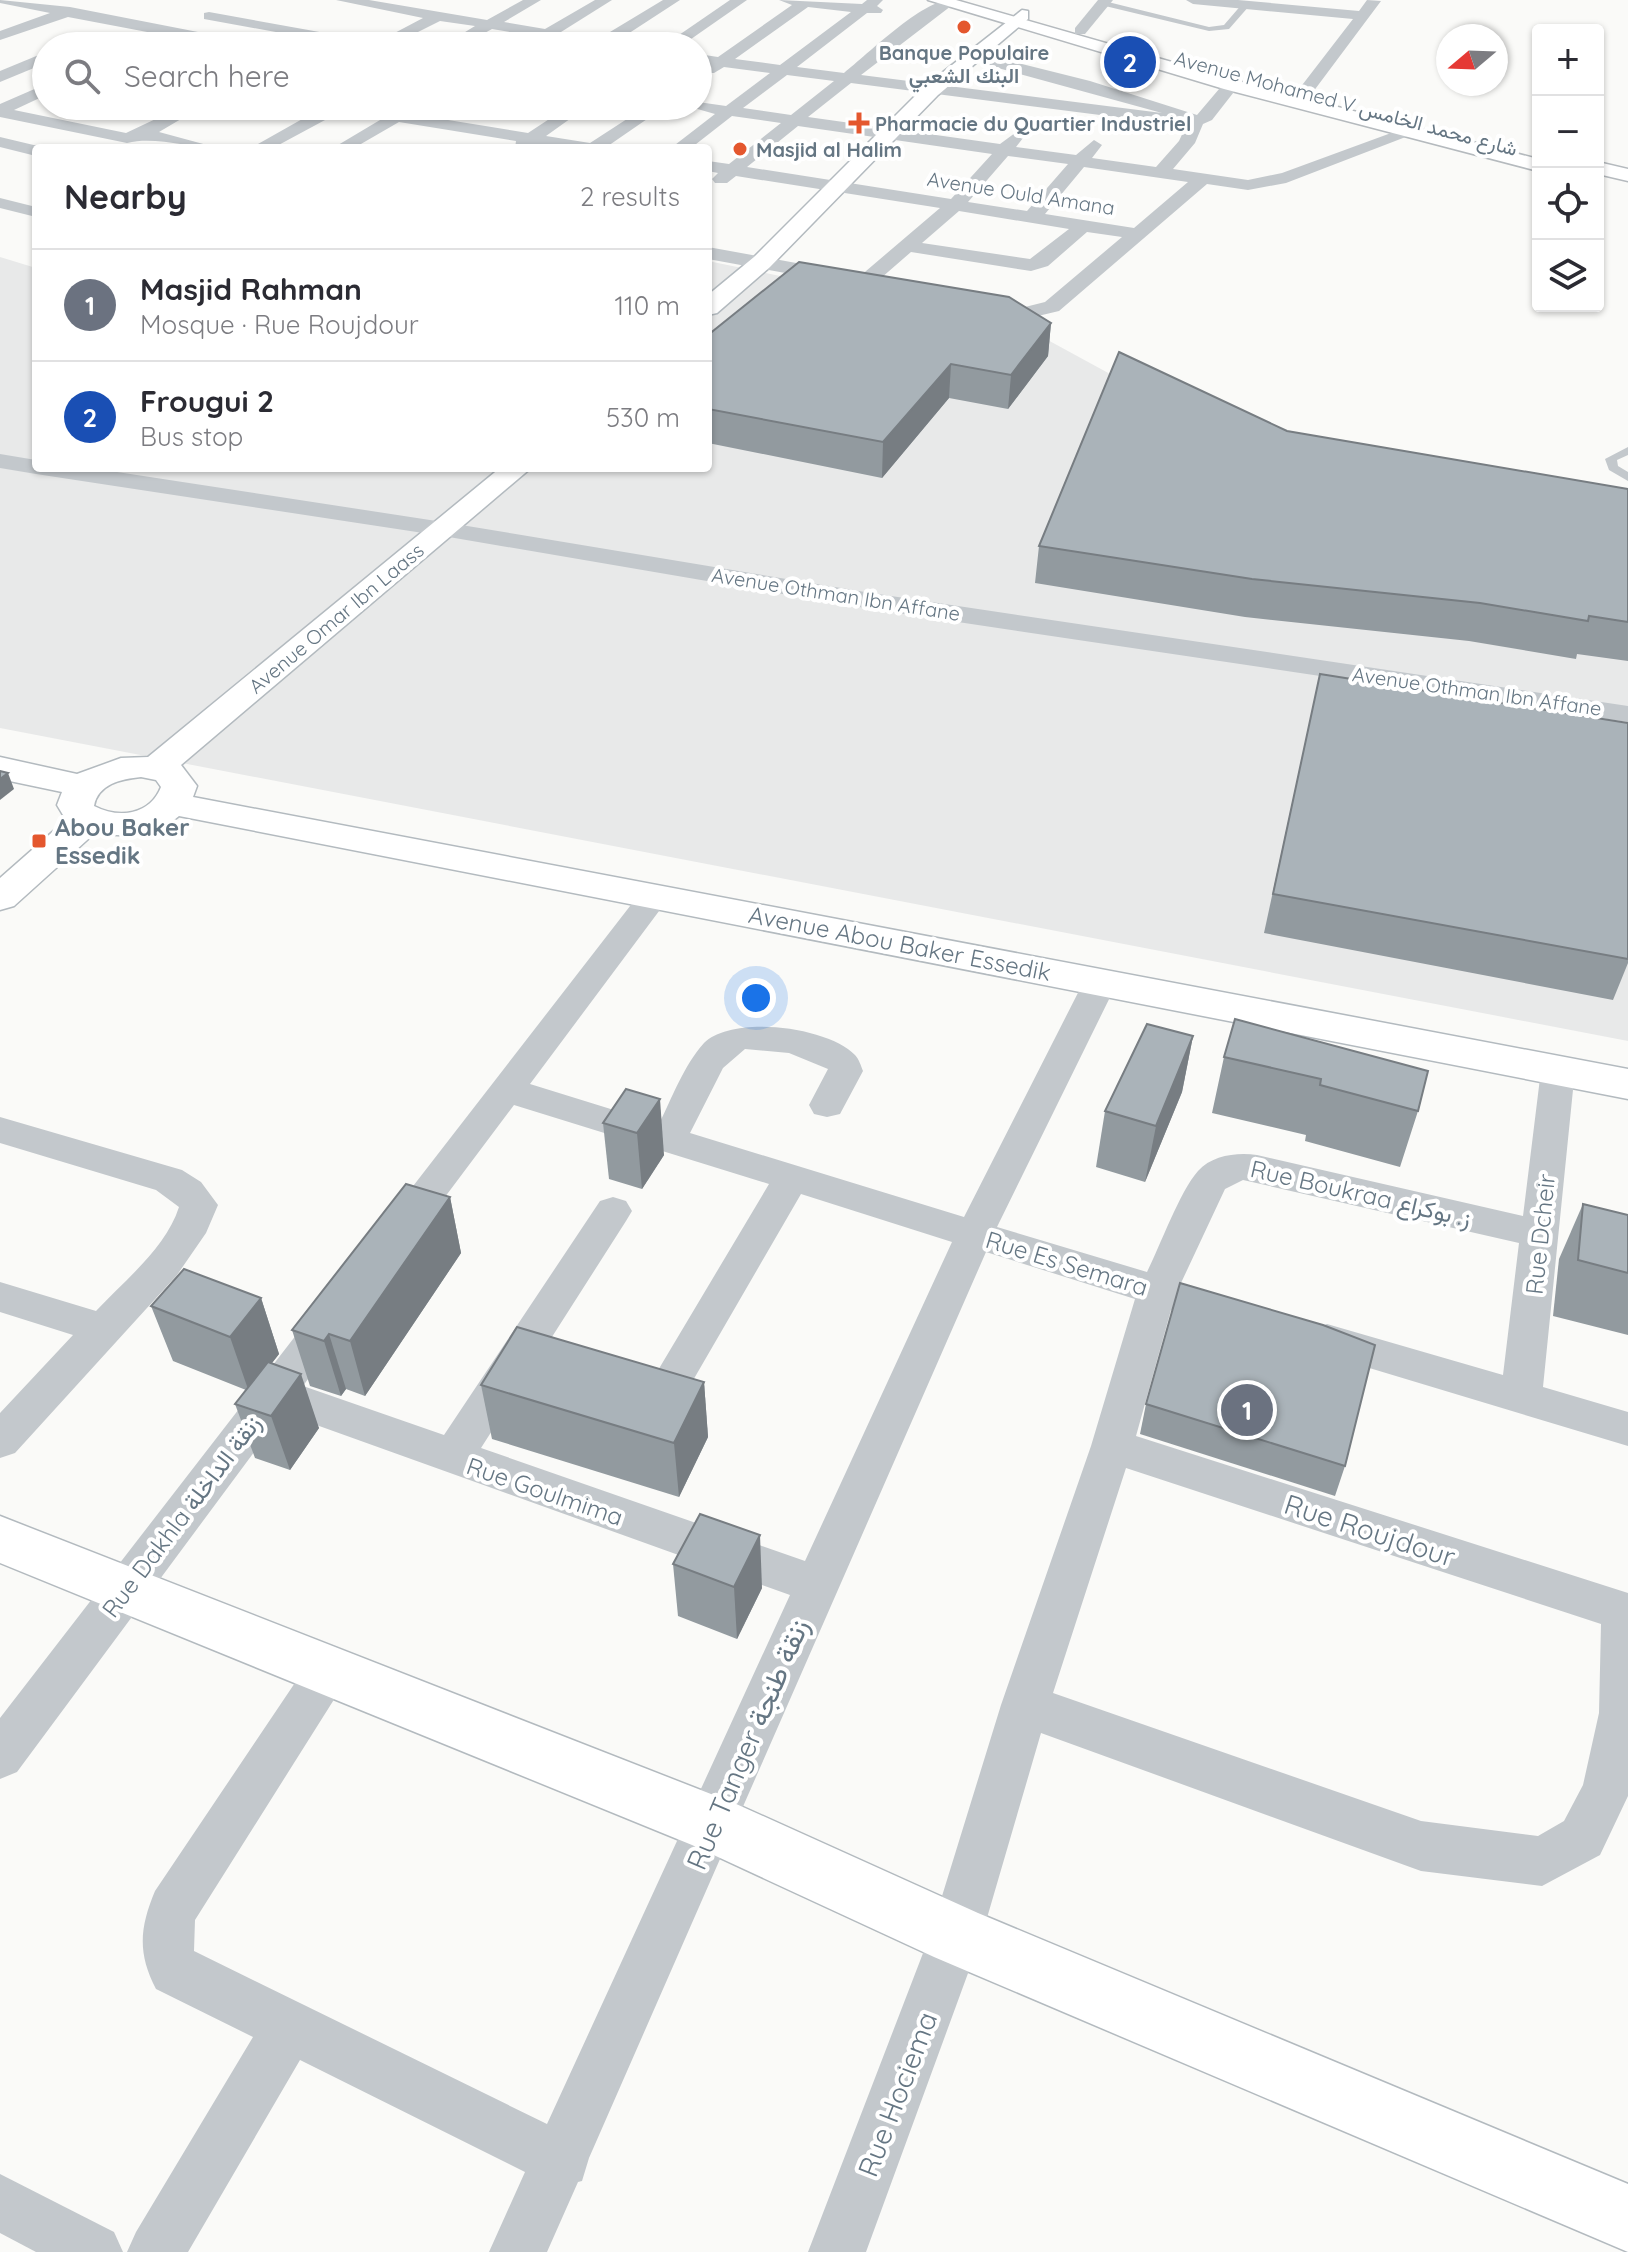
<!DOCTYPE html>
<html lang="en">
<head>
<meta charset="utf-8">
<style>
  body { margin:0; font-family:Quicksand,Vazirmatn,sans-serif; background:#f2f2f3; color:#2b2b33 }
  .controls { position:absolute; right:24px; top:24px; display:grid; overflow:hidden; border-radius:8px; box-shadow:0 2px 6px #0004 }
  .controls button { width:72px; height:72px; display:grid; place-items:center; padding:0; border:0; border-bottom:2px solid #e1e1e2; background:#fff; color:#2b2b33; font:40px sans-serif }
  .compass { position:absolute; left:1436px; top:24px; width:72px; height:72px; border-radius:50%; background:#fff; box-shadow:0 2px 6px #0004; rotate:251deg }
  .you { position:absolute; left:756px; top:998px; width:28px; height:28px; margin:-20px; border:6px solid #fff; border-radius:50%; background:#1a73e8; box-shadow:0 0 0 12px #1a73e833 }
  .badge { display:grid; place-items:center; width:52px; height:52px; border-radius:50%; background:#e4572e; color:#fff; font-size:26px; font-weight:700 }
  .pin { position:absolute; translate:-50% -50%; border:4px solid #fff; box-shadow:0 2px 8px #0006 }
  .list { margin:0; padding:0; list-style:none }
  h2 { display:flex; justify-content:space-between; align-items:center; height:104px; margin:0; padding:0 32px; font-size:34px }
  h2 small { font-size:26px; font-weight:400; color:#7c7c81 }
  .list li { display:grid; grid-template-columns:52px 1fr auto; gap:24px; align-items:center; box-sizing:border-box; height:112px; padding:0 32px; border-top:2px solid #e1e1e2 }
  .list b { display:block; font-size:30px; white-space:nowrap }
  .list p { margin:0; font-size:26px; white-space:nowrap; color:#7c7c81 }
  .list em { font-size:26px; font-style:normal; color:#7c7c81 }
  .icon { flex:none; width:44px; height:44px; fill:none; stroke:currentColor; stroke-width:2; stroke-linecap:round; stroke-linejoin:round }
  .map { position:relative; flex:none; width:1628px; height:2252px; overflow:hidden }
  .search { position:absolute; background:#fff; box-shadow:0 2px 6px #0004; left:32px; top:32px; width:680px; height:88px; display:flex; align-items:center; gap:20px; box-sizing:border-box; padding:0 28px; border-radius:44px; color:#7c7c81; font-size:30px }
  .panel { position:absolute; background:#fff; box-shadow:0 2px 6px #0004; left:32px; top:144px; width:680px; height:328px; border-radius:8px }
  .map>svg:first-child { display:block }
  .built { fill:#e8e9e9 }
  .lines { fill:none; stroke-linecap:round; stroke-linejoin:round }
  .secondary-casing { stroke:#b3babf; stroke-width:3 }
  .primary-casing { stroke:#b5babe; stroke-width:3 }
  .lane { fill:#c3c8cc; fill-rule:evenodd }
  .street { fill:#c3c8cc; fill-rule:evenodd }
  .secondary { fill:#fff; fill-rule:evenodd }
  .primary { fill:#fff; fill-rule:evenodd }
  .wall { fill:#929a9f }
  .shaded-wall { fill:#777d82 }
  .building { fill:#aab3b9; stroke:#777d82; stroke-width:2 }
  .poi-dot { fill:#e4572e; stroke:#fff; stroke-width:3 }
  .labels { text-anchor:middle; dominant-baseline:central; stroke-width:8; stroke-linejoin:round; paint-order:stroke }
  .far-poi-label { font-size:20px; font-weight:bold; fill:#657683; stroke:#fff; text-anchor:start }
  .far-street-label { font-size:20px; fill:#657683; stroke:#fff }
  .poi-label { font-size:24px; font-weight:bold; fill:#657683; stroke:#fff; text-anchor:start }
  .street-label { font-size:24px; fill:#657683; stroke:#fff }
  .near-street-label { font-size:28px; fill:#657683; stroke:#fff }
</style>
</head>
<body>
<div class="map">
<svg width="1628" height="2252" viewBox="0 0 1628 2252">
  <rect width="100%" height="100%" fill="#fafaf8"/>
  <path class="built" d="M0 257 36 268V468H708V261L1022 326 1257 454 1628 507V1041L0 728Z"/>
  <g class="lines">
    <defs>
      <g id="secondary">
        <path d="M1022 10 1028 11V19L938 95 770 267 717 313 708 315V295L754 257 924 87Z"/>
        <path d="M500 468H531L181 765 197 786 193 797 1628 1069V1099L179 816C157 835 124 839 96 832L14 906 0 910V878L66 820 57 805 62 792 0 779V757L77 774 121 758 148 757ZM141 777 156 780 161 787C150 815 119 819 94 806 98 784 121 779 141 777Z"/>
        <path d="M0 1516 734 1803 978 1913 1628 2184V2252L934 1957 692 1845 0 1563Z"/>
      </g>
      <g id="primary">
        <path d="M928 0H956L1238 81 1538 159V171L1224 89Z"/>
        <path d="M1598 162 1628 169V181L1598 174Z"/>
      </g>
    </defs>
    <use href="#secondary" class="secondary-casing"/>
    <use href="#primary" class="primary-casing"/>
    <g class="lane">
      <path d="M1104 1 1209 27 1224 25 1243 3 1250 5 1229 29 1209 31 1101 5Z"/>
      <path d="M1628 447V455L1617 460 1618 466 1628 472V481L1609 470 1605 459Z"/>
    </g>
    <g class="street">
      <path d="M0 0 70 7 244 41 252 46H221L68 17 0 40V31L50 13 0 3Z"/>
      <path d="M336 0H369L487 20 523 0H541L504 22 545 29 595 0H612L561 32 600 38 663 0H680L617 41 628 46C602 46 580 41 554 40 547 39 542 42 535 41L534 36 492 29 461 46H442L475 26 440 21 390 46H370L423 18Z"/>
      <path d="M730 0H747L681 46H663Z"/>
      <path d="M779 0 862 4 867 0H883L877 6 883 10 881 13H867L797 67 844 73C868 54 922 0 951 0V6L861 75 1162 113 965 59 962 56 970 51 1090 81 1197 115 1225 82H1237V88L1212 120 1203 124 1195 143 1173 169 1248 180 1282 173 1402 129 1408 128 1416 133 1286 183 1248 190 1207 184 1059 311 1021 320 981 312 978 308 981 304 1021 308 1045 302 1122 237 1087 232 1048 266 1031 271 911 252 873 285H859L856 281 859 277 940 208 736 176 727 183H715L712 179 718 173 708 171V161L729 164 781 123 732 116 691 148H671L715 114 687 106H698V102L726 106 770 73 724 67 714 73H704L701 70 706 65 698 64V54L718 57 792 5ZM808 7 851 12 780 65 735 59ZM787 75 834 81 791 115 743 108ZM851 83 1186 126 1179 141 1156 167 1092 158 1102 145 1094 140 1076 155 1016 147 1023 138 1015 133 1000 144 808 117ZM798 126 992 154 951 199 747 167ZM1008 156 1068 164 1027 211 968 202ZM1084 167 1188 182 1134 228 1045 214ZM959 211 1069 229 1030 259 922 243Z"/>
      <path d="M1098 0H1113L1085 34H1075V28Z"/>
      <path d="M1186 0H1238L1359 11 1367 0 1381 1 1310 96 1304 98 1296 93 1353 19 1193 4Z"/>
      <path d="M209 12 325 33 332 37 325 41 204 19V13Z"/>
      <path d="M46 52V63L0 82V71Z"/>
      <path d="M46 84V95L14 110 126 133 183 106H203L159 132 218 148C187 148 156 136 127 143L0 117V104Z"/>
      <path d="M318 106C343 106 384 114 404 108L411 114 528 133 569 106H588L546 136 590 143 647 106H666L605 148 534 144 515 148 516 141 399 122 354 148H333L380 120 338 113 273 148H251L320 109Z"/>
      <path d="M0 137 42 147V148H36V156L0 147Z"/>
      <path d="M0 198 36 207V217L0 208Z"/>
      <path d="M708 247 840 271 850 277 840 283 708 259Z"/>
      <path d="M0 454 36 460V468H91L443 522 871 593 1628 706V722L871 609 443 536 36 474 0 468Z"/>
      <path d="M655 885 666 888 671 895 530 1084 659 1124C672 1098 684 1065 704 1043 733 1014 829 1027 855 1055 859 1059 861 1066 863 1071L840 1114 827 1117 814 1114 809 1105 828 1069 789 1053 745 1049 723 1068 690 1133 964 1217 1084 981 1089 973 1101 970 1113 973 1118 981 997 1227 1147 1272C1160 1246 1180 1191 1198 1171 1212 1155 1238 1152 1257 1155L1523 1216 1541 1070 1546 1062 1558 1058 1570 1062 1575 1070 1543 1387 1628 1412V1446L1313 1351 1307 1340 1313 1329 1327 1324 1503 1375 1519 1243 1243 1180 1225 1189 1181 1283 1192 1286 1198 1297 1192 1308 1178 1312 1171 1310 1136 1436 1628 1593V1796L1600 1855 1542 1886 1421 1871 1041 1733 982 1935 866 2252H808L930 1935 1001 1705 1091 1446 1135 1299 986 1252 589 2158 582 2181 578 2182 547 2252H489L525 2172 300 2060 188 2252H127L136 2232 253 2037 156 1989C137 1953 140 1927 155 1891L313 1656 329 1650 345 1656 352 1671 195 1920 194 1951 547 2124 790 1595 283 1413 17 1772 0 1779V1718L317 1308 331 1303 345 1308 351 1319 303 1386 444 1435 600 1201 613 1197 626 1201 632 1211 626 1221 481 1448 805 1561 952 1242 801 1194 688 1389 674 1393 660 1389 654 1377 769 1184 514 1105 412 1241 399 1245 386 1241 380 1231 386 1221 644 888ZM1126 1468 1601 1624 1599 1713 1583 1785 1564 1821 1538 1836 1421 1821 1053 1693Z"/>
      <path d="M0 1117 182 1170 201 1182 218 1205 206 1233 177 1275 15 1453 0 1458V1413L73 1335 0 1312V1282L96 1311C124 1281 166 1248 179 1207L156 1190 0 1143Z"/>
      <path d="M0 2174 114 2232 123 2252H36L0 2233Z"/>
    </g>
    <use href="#secondary" class="secondary"/>
    <use href="#primary" class="primary"/>
  </g>
  <g class="wall">
    <path d="M1051 323 1048 356 1008 409 949 398 882 478 708 443V335Z"/>
    <path d="M1287 431 1628 489V661L1577 654 1576 659 1469 641 1245 617 1035 583 1039 546Z"/>
    <path d="M1320 674 1628 723V963L1613 1000 1264 933Z"/>
    <path d="M1235 1019 1418 1111 1400 1167 1305 1141 1306 1135 1212 1113 1224 1057Z"/>
    <path d="M1193 1036 1182 1092 1145 1182 1096 1167 1105 1111Z"/>
    <path d="M626 1089 664 1155 642 1189 609 1179 603 1123Z"/>
    <path d="M450 1197 461 1253 365 1396 346 1389 341 1396 310 1386 292 1330Z"/>
    <path d="M1583 1204 1628 1215V1335L1553 1316 1559 1259Z"/>
    <path d="M261 1298 279 1354 272 1363 319 1428 290 1470 255 1458 235 1404 246 1390 173 1361 151 1306Z"/>
    <path d="M704 1382 708 1437 679 1497 492 1439 481 1385Z"/>
    <path d="M1146 1404 1345 1466 1335 1496 1140 1434Z"/>
    <path d="M673 1564 762 1588 737 1639 678 1616Z"/>
  </g>
  <g class="shaded-wall">
    <path d="M1051 323 1048 356 1008 409 1011 375Z"/>
    <path d="M951 364 949 398 882 478 883 442Z"/>
    <path d="M8 773 14 789 0 800V779Z"/>
    <path d="M1193 1036 1182 1092 1145 1182 1156 1126Z"/>
    <path d="M660 1099 664 1155 642 1189 637 1133Z"/>
    <path d="M450 1197 461 1253 365 1396 350 1341Z"/>
    <path d="M261 1298 279 1354 249 1392 230 1337Z"/>
    <path d="M329 1334 346 1389 341 1396 324 1341Z"/>
    <path d="M301 1374 319 1428 290 1470 271 1416Z"/>
    <path d="M704 1382 708 1437 679 1497 674 1443Z"/>
    <path d="M760 1535 762 1588 737 1639 734 1587Z"/>
  </g>
  <g class="building">
    <path d="M799 262 1009 297 1051 323 1011 375 951 364 883 442 708 409V335Z"/>
    <path d="M1119 352 1287 431 1628 489V622L1589 616 1588 621 1480 603 1252 579 1039 546Z"/>
    <path d="M1320 674 1628 723V959L1273 894Z"/>
    <path d="M0 771 8 773 0 779Z"/>
    <path d="M1235 1019 1428 1071 1418 1111 1320 1085 1321 1079 1224 1057Z"/>
    <path d="M1147 1024 1193 1036 1156 1126 1105 1111Z"/>
    <path d="M626 1089 660 1099 637 1133 603 1123Z"/>
    <path d="M406 1184 450 1197 350 1341 329 1334 324 1341 292 1330Z"/>
    <path d="M1583 1204 1628 1215V1273L1578 1260Z"/>
    <path d="M184 1269 261 1298 230 1337 151 1306Z"/>
    <path d="M1180 1283 1323 1325 1375 1345 1345 1466 1146 1404Z"/>
    <path d="M517 1327 704 1382 674 1443 481 1385Z"/>
    <path d="M268 1362 301 1374 271 1416 235 1404Z"/>
    <path d="M700 1514 760 1535 734 1587 673 1564Z"/>
  </g>
  <g class="poi-dot">
    <circle cx="964" cy="27" r="8"/>
    <path d="M855 111h8v8h8v8h-8v8h-8v-8h-8v-8h8z"/>
    <circle cx="740" cy="149" r="8"/>
    <rect x="31" y="833" width="16" height="16" rx="4"/>
  </g>
  <g class="labels">
    <g class="far-poi-label">
      <text x="964" y="52" text-anchor="middle">Banque Populaire<tspan x="964" dy="23">البنك الشعبي</tspan></text>
      <text x="875" y="123">Pharmacie du Quartier Industriel</text>
      <text x="756" y="149">Masjid al Halim</text>
    </g>
    <g class="far-street-label">
      <text transform="translate(1346 103) rotate(15)">Avenue Mohamed V شارع محمد الخامس</text>
      <text transform="translate(1021 193) rotate(9)">Avenue Ould Amana</text>
      <text transform="translate(836 594) rotate(9)">Avenue Othman Ibn Affane</text>
      <text transform="translate(336 618) rotate(-40)">Avenue Omar Ibn Laass</text>
      <text transform="translate(1477 691) rotate(8)">Avenue Othman Ibn Affane</text>
    </g>
    <g class="poi-label">
      <text x="55" y="827">Abou Baker<tspan x="55" dy="28">Essedik</tspan></text>
    </g>
    <g class="street-label">
      <text transform="translate(900 943) rotate(11)">Avenue Abou Baker Essedik</text>
      <text transform="translate(1361 1193) rotate(13)">Rue Boukraa ز. بوكراع</text>
      <text transform="translate(1540 1234) rotate(-84)">Rue Dcheir</text>
      <text transform="translate(1067 1263) rotate(17)">Rue Es Semara</text>
      <text transform="translate(545 1491) rotate(19)">Rue Goulmima</text>
      <text transform="translate(181 1516) rotate(-53)">Rue Dakhla زنقة الداخلة</text>
    </g>
    <g class="near-street-label">
      <text transform="translate(1370 1530) rotate(18)">Rue Roujdour</text>
      <text transform="translate(747 1744) rotate(-67)">Rue Tanger زنقة طنجة</text>
      <text transform="translate(897 2094) rotate(-69)">Rue Hociema</text>
    </g>
  </g>
</svg>
<div class="controls">
<button>+</button>
<button>−</button>
<button><svg class="icon" aria-label="locate" viewBox="0 0 24 24"><circle cx="12" cy="12" r="6"/><path d="M12 2v4M12 18v4M2 12h4M18 12h4"/></svg></button>
<button><svg class="icon" aria-label="layers" viewBox="0 0 24 24"><path d="M12 4l9 5-9 5-9-5zM3 14l9 5 9-5"/></svg></button>
</div>
<svg class="compass" viewBox="-18 -18 36 36"><path d="M0-13l5 13h-10z" fill="#e53935"/><path d="M0 13l5-13h-10z" fill="#7c7c81"/></svg>
<div class="you"></div>
<div class="pin badge" style="left:1247px;top:1410px;background:#6b7280">1</div>
<div class="pin badge" style="left:1130px;top:62px;background:#1a4fb4">2</div>
<div class="search"><svg class="icon" aria-label="search" viewBox="0 0 24 24"><circle cx="10" cy="10" r="6"/><path d="M15 15l6 6"/></svg>Search here</div>
<section class="panel">
<h2>Nearby<small>2 results</small></h2>
<ul class="list">
<li><span class="badge" style="background:#6b7280">1</span><div><b>Masjid Rahman</b><p>Mosque · Rue Roujdour</p></div><em>110 m</em></li>
<li><span class="badge" style="background:#1a4fb4">2</span><div><b>Frougui 2</b><p>Bus stop</p></div><em>530 m</em></li>
</ul>
</section>
</div>
</body>
</html>
